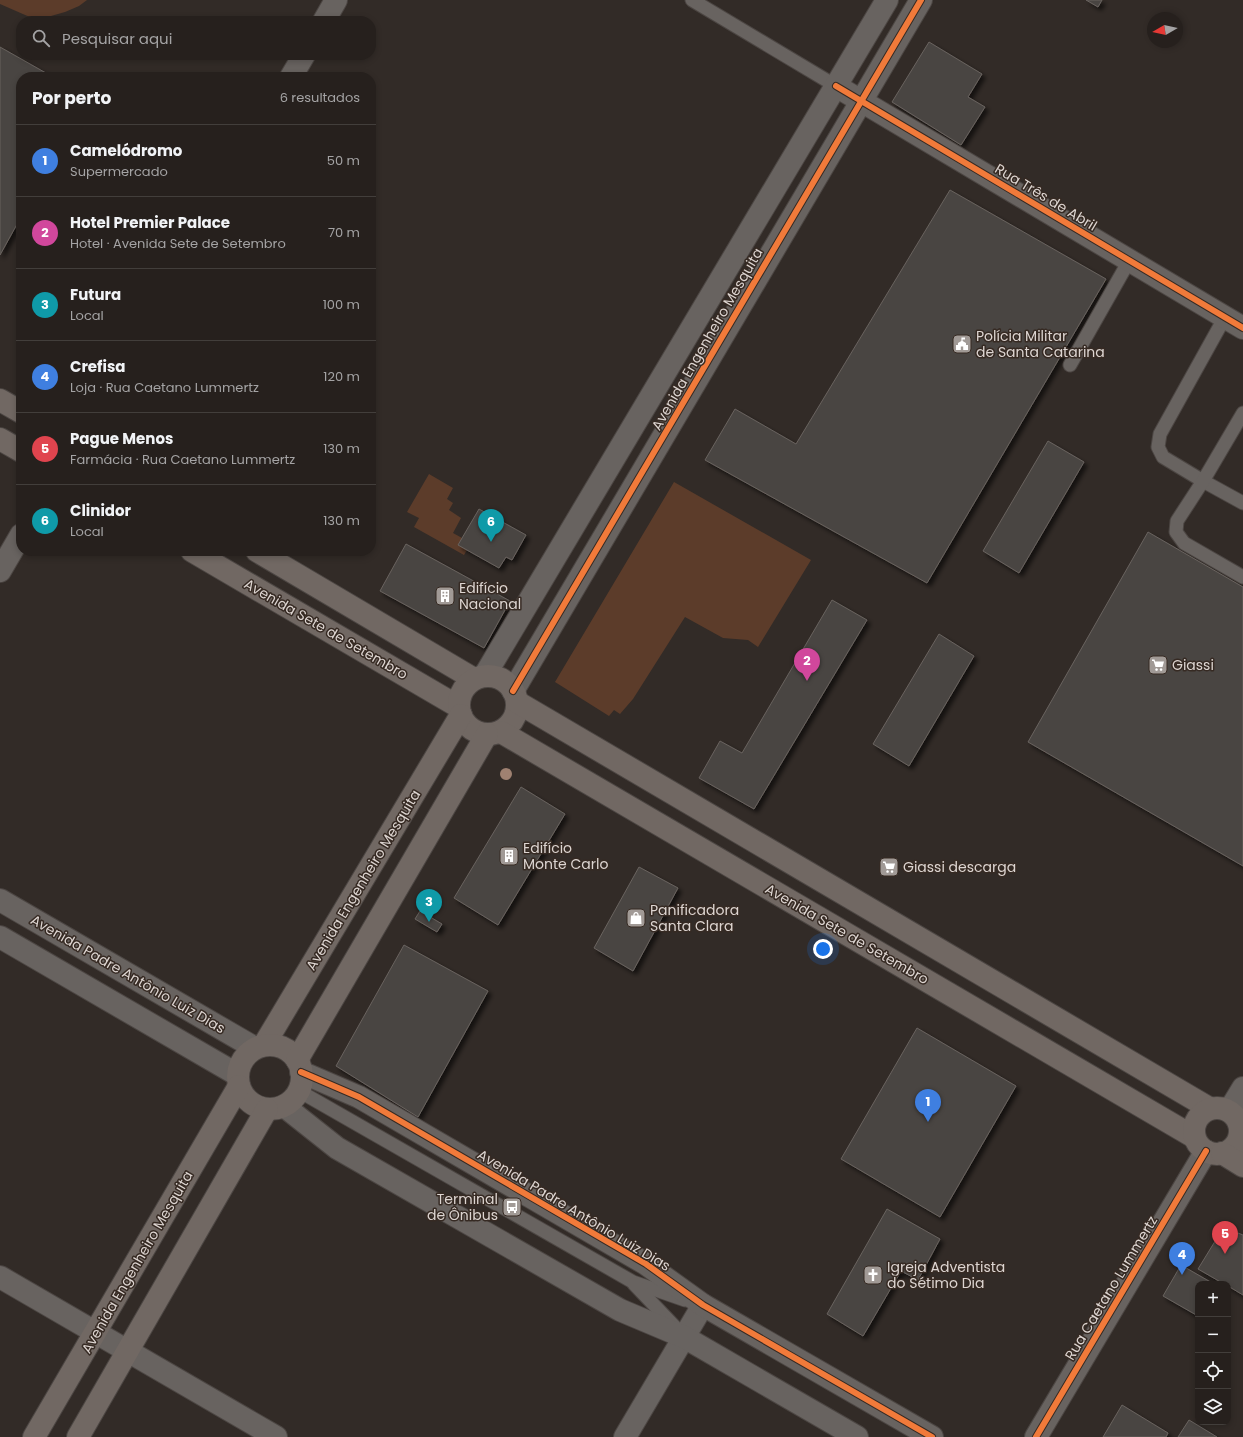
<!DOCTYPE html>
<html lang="pt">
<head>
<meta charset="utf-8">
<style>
  body { margin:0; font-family:Poppins,sans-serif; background:#322d2a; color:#f1f3f6 }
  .controls { position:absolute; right:12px; bottom:12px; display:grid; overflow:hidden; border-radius:8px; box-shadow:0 2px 6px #0003 }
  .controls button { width:36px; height:36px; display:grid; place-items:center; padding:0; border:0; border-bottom:1px solid #423e3b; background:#26201d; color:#f1f3f6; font:20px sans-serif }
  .compass { position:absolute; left:1147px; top:12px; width:36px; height:36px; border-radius:50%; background:#26201d; box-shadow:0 2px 6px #0003; rotate:261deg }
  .you { position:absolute; left:823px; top:949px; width:14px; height:14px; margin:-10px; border:3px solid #fff; border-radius:50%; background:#1a73e8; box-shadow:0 0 0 6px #1a73e833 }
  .badge { display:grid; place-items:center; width:26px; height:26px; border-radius:50%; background:#a19a96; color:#fff; font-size:13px; font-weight:700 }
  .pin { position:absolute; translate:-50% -33px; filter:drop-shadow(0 1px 2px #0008) }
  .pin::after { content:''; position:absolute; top:21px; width:14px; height:12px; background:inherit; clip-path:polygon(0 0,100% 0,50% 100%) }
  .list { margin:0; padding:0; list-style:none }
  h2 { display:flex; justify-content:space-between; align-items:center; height:52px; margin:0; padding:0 16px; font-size:17px }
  h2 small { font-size:13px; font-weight:400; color:#a4a3a4 }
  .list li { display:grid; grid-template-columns:26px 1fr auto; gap:12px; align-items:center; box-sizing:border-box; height:72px; padding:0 16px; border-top:1px solid #423e3b }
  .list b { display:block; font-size:15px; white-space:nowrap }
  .list p { margin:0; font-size:13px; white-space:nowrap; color:#a4a3a4 }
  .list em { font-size:13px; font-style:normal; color:#a4a3a4 }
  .icon { flex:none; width:22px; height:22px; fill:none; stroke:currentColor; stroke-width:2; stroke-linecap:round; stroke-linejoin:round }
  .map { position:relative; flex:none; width:1243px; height:1437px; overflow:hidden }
  .search { position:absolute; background:#26201d; box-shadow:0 2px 6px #0003; left:16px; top:16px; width:360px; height:44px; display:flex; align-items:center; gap:10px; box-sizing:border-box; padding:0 14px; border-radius:16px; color:#a4a3a4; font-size:15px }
  .panel { position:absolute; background:#26201d; box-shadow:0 2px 6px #0003; left:16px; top:72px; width:360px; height:484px; border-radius:16px }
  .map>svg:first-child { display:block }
  .green { fill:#5c3c2a }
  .building { fill:#4a4542; stroke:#69635f; filter:url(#shadow) }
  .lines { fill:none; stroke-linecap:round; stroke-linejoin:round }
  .service-casing { stroke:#4c4643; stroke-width:15 }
  .minor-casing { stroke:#4c4643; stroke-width:24 }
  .tertiary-casing { stroke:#4c4643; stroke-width:24 }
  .secondary-casing { stroke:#4c4643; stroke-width:24 }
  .service { stroke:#686360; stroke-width:13 }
  .minor { stroke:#686360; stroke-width:22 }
  .tertiary { stroke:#686360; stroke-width:22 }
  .secondary { stroke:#716863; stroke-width:22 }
  .cycleway-casing { stroke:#362a23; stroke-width:8 }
  .cycleway { stroke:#f17a3a; stroke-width:6 }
  .tree { fill:#9f8171 }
  .labels { text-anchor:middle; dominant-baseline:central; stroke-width:3; stroke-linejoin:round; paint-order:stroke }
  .street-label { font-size:14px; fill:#ddd5d1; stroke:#362a23 }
  .poi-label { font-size:14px; fill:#ddd5d1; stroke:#362a23; text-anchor:start }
</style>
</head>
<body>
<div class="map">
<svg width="1243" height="1437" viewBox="0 0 1243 1437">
  <defs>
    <filter id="shadow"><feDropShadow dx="3.5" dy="3.5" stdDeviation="2" flood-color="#0009"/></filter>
  </defs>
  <rect width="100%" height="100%" fill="#322b27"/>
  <g class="green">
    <path d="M0 0H87L79 6 65 12 51 16 32 18 0 4Z"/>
    <path d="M429 474 453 488 447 499 453 503 449 510 461 518 453 533 462 538 467 550 464 555 414 527 419 518 407 512Z"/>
    <path d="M674 482 811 560 758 647 748 640 723 638 685 617 633 699 620 714 614 710 609 716 555 682Z"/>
  </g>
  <g class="building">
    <path d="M1086 0H1102L1098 7Z"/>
    <path d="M929 42 982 74 968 97 985 107 961 145 892 102Z"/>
    <path d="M0 47 53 77H21V217L0 255Z"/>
    <path d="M950 190 1106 279 927 583 705 460 735 409 796 444Z"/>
    <path d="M1048 441 1084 462 1019 573 983 551Z"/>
    <path d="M479 509 526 535 512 560 506 557 499 568 458 545Z"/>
    <path d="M1148 532 1243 587V866L1028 742Z"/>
    <path d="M406 544 510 601 484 648 380 591Z"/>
    <path d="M832 600 867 620 754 809 699 778 720 741 742 753Z"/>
    <path d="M939 634 974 656 909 766 873 744Z"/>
    <path d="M521 787 565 814 498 925 454 898Z"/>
    <path d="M639 867 678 888 633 971 594 948Z"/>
    <path d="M420 911 442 924 437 932 415 919Z"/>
    <path d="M404 945 488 991 418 1117 336 1066Z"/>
    <path d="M917 1028 1016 1086 940 1217 841 1159Z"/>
    <path d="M887 1209 940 1239 918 1280 901 1271 863 1336 827 1314Z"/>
    <path d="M1238 1233 1243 1235V1295L1228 1286V1284H1224L1198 1269 1217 1238Z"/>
    <path d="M1181 1265 1214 1284H1198V1316L1163 1296Z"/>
    <path d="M1122 1405 1168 1433 1166 1437H1103Z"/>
    <path d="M1189 1420 1217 1437H1178Z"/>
  </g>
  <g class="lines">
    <defs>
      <g id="service">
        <path d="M692 0 836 86"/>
        <path d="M1225 317 1160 434 1158 447 1163 457 1203 481 1243 503"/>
        <path d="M1070 365 1129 261"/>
        <path d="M1243 413 1203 481 1177 521 1176 532 1184 543 1243 577"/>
        <path d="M299 1091 633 1282 685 1300"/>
        <path d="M634 1284 677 1329"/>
      </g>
      <g id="minor">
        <path d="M324 21 336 0"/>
        <path d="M291 77 304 55"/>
        <path d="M836 86 1243 328"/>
        <path d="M0 571 21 535"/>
        <path d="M0 1277 276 1437"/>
        <path d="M625 1437 703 1305"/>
      </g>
      <g id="tertiary">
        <path d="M485 675 887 0"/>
        <path d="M513 691 921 0"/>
        <path d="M0 900 255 1048"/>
        <path d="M0 937 238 1075"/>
        <path d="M301 1072 359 1097 646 1264 703 1305 932 1437"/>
        <path d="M284 1106 337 1148 620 1310 684 1337 857 1437"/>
        <path d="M1229 1111 1243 1088"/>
        <path d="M1036 1437 1206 1151"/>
      </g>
      <g id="secondary">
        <path d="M0 400 21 412"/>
        <path d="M0 439 21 451"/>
        <path d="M192 551 459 707"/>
        <path d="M257 551 474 679"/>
        <circle cx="488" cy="705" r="29"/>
        <path d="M517 702 1209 1108"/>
        <path d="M501 732 1194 1137"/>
        <path d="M264 1045 461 715"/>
        <circle cx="270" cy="1077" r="32"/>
        <path d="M297 1060 487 734"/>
        <circle cx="1217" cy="1131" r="23"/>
        <path d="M1222 1153 1243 1166"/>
        <path d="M34 1437 239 1086"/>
        <path d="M78 1437 267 1109"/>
      </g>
    </defs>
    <use href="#service" class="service-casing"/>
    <use href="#minor" class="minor-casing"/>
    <use href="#tertiary" class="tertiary-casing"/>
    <use href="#secondary" class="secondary-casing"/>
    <use href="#service" class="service"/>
    <use href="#minor" class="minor"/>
    <use href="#tertiary" class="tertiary"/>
    <use href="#secondary" class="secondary"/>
    <defs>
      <g id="cycleway">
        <path d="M836 86 1243 328"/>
        <path d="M513 691 921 0"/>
        <path d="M301 1072 359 1097 646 1264 703 1305 932 1437"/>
        <path d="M1036 1437 1206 1151"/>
      </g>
    </defs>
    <use href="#cycleway" class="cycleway-casing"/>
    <use href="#cycleway" class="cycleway"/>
  </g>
  <circle class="tree" cx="506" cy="774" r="6"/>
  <defs>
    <symbol id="civic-square" viewBox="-11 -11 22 22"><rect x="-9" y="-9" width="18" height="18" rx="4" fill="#a19a96" stroke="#362a23"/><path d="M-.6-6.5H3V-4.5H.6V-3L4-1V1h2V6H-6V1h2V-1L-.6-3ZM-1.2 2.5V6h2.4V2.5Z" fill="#fff"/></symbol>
    <symbol id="building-square" viewBox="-11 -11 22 22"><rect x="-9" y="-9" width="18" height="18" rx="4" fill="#a19a96" stroke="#362a23"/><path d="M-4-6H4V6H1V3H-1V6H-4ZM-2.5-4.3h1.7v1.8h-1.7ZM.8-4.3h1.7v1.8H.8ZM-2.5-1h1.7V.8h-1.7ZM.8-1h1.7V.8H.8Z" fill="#fff"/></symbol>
    <symbol id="supermarket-square" viewBox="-11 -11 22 22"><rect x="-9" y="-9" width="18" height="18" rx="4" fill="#a19a96" stroke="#362a23"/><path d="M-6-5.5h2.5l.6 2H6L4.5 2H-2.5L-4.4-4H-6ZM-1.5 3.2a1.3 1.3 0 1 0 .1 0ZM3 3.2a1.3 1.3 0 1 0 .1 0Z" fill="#fff"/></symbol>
    <symbol id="shop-square" viewBox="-11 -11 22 22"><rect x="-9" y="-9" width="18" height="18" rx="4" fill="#a19a96" stroke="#362a23"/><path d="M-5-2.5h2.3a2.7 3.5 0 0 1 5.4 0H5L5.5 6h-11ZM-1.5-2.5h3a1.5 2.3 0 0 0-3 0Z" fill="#fff"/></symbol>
    <symbol id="bus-square" viewBox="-11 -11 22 22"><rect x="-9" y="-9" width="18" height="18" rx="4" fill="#a19a96" stroke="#362a23"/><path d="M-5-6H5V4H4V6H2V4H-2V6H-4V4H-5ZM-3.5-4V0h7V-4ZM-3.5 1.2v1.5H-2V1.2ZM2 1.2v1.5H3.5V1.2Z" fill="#fff"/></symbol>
    <symbol id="church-square" viewBox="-11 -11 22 22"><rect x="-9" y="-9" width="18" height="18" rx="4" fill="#a19a96" stroke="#362a23"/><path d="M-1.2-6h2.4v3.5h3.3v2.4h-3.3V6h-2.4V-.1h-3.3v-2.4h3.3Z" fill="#fff"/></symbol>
  </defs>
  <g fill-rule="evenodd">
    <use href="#civic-square" x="951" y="333" width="22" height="22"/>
    <use href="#building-square" x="434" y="585" width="22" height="22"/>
    <use href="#supermarket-square" x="1147" y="654" width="22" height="22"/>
    <use href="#building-square" x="498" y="845" width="22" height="22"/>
    <use href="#supermarket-square" x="878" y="856" width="22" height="22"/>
    <use href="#shop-square" x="625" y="907" width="22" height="22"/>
    <use href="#bus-square" x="501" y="1196" width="22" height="22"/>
    <use href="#church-square" x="862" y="1264" width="22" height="22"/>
  </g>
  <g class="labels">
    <g class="street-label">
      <text transform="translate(1046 197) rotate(31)">Rua Três de Abril</text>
      <text transform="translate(707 339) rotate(-60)">Avenida Engenheiro Mesquita</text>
      <text transform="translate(326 629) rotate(30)">Avenida Sete de Setembro</text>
      <text transform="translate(363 880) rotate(-59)">Avenida Engenheiro Mesquita</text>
      <text transform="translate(847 934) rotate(30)">Avenida Sete de Setembro</text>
      <text transform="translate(128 974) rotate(30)">Avenida Padre Antônio Luiz Dias</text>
      <text transform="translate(574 1210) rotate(31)">Avenida Padre Antônio Luiz Dias</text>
      <text transform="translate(137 1262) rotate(-60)">Avenida Engenheiro Mesquita</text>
      <text transform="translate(1111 1288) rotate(-59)">Rua Caetano Lummertz</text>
    </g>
    <g class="poi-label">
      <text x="976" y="336">Polícia Militar<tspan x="976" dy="16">de Santa Catarina</tspan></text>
      <text x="459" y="588">Edifício<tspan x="459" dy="16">Nacional</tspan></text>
      <text x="1172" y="665">Giassi</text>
      <text x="523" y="848">Edifício<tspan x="523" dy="16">Monte Carlo</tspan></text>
      <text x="903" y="867">Giassi descarga</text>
      <text x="650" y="910">Panificadora<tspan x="650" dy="16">Santa Clara</tspan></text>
      <text x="498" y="1199" text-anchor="end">Terminal<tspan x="498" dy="16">de Ônibus</tspan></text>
      <text x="887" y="1267">Igreja Adventista<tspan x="887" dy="16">do Sétimo Dia</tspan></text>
    </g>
  </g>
</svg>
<div class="controls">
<button>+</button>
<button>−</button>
<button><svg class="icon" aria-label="locate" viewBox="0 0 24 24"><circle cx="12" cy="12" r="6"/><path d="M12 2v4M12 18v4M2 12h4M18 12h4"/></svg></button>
<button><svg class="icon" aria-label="layers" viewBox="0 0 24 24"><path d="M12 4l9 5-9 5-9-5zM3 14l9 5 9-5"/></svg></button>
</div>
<svg class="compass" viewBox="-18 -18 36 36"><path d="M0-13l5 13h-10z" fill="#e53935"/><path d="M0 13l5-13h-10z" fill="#a4a3a4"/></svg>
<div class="you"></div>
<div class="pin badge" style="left:928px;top:1122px;background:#3f7fe0">1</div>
<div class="pin badge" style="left:807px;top:681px;background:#d1479c">2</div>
<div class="pin badge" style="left:429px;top:922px;background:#0f9aa8">3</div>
<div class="pin badge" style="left:1182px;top:1275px;background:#3f7fe0">4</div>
<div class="pin badge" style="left:1225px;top:1254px;background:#e0444e">5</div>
<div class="pin badge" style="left:491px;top:542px;background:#0f9aa8">6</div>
<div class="search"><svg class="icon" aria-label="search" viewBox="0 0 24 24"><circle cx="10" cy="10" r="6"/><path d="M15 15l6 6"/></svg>Pesquisar aqui</div>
<section class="panel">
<h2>Por perto<small>6 resultados</small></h2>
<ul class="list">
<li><span class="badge" style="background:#3f7fe0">1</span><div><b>Camelódromo</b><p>Supermercado</p></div><em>50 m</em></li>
<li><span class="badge" style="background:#d1479c">2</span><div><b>Hotel Premier Palace</b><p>Hotel · Avenida Sete de Setembro</p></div><em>70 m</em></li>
<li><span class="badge" style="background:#0f9aa8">3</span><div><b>Futura</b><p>Local</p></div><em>100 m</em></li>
<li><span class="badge" style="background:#3f7fe0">4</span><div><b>Crefisa</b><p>Loja · Rua Caetano Lummertz</p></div><em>120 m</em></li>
<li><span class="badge" style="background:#e0444e">5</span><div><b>Pague Menos</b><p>Farmácia · Rua Caetano Lummertz</p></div><em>130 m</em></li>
<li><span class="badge" style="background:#0f9aa8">6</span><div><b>Clinidor</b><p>Local</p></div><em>130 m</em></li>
</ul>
</section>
</div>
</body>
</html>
